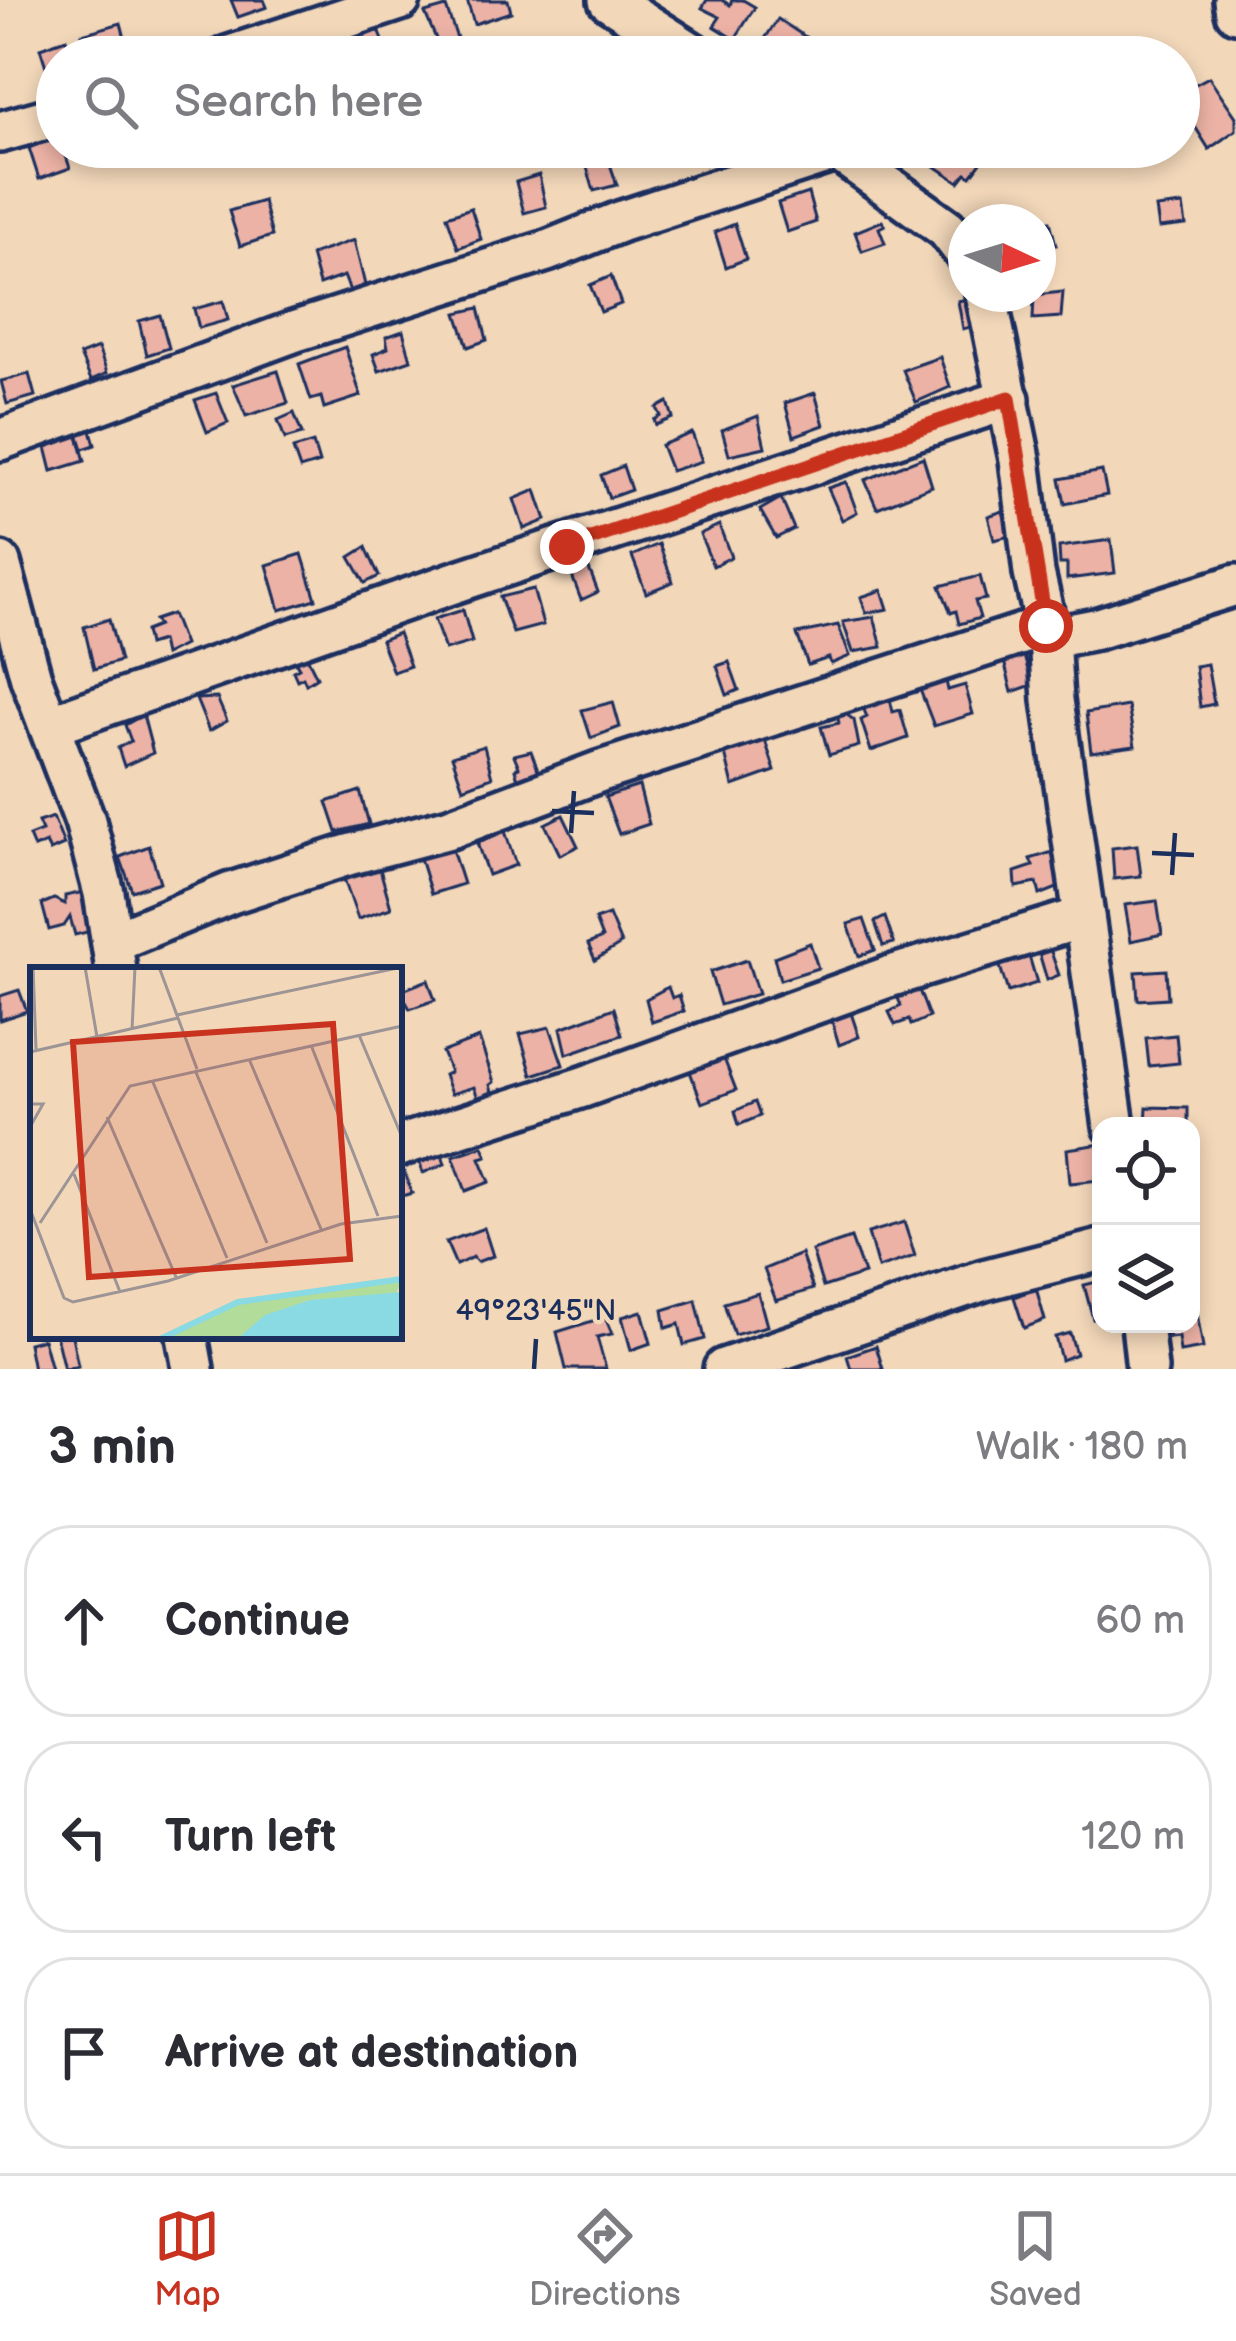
<!DOCTYPE html>
<html lang="en">
<head>
<meta charset="utf-8">
<style>
  body { margin:0; font-family:"Balsamiq Sans",sans-serif; background:#f7f7f7; color:#2b2b33 }
  .controls { position:absolute; right:36px; bottom:36px; display:grid; overflow:hidden; border-radius:24px; box-shadow:0 6px 18px #0003 }
  .controls button { width:108px; height:108px; display:grid; place-items:center; padding:0; border:0; border-bottom:3px solid #e1e1e2; background:#fff; color:#2b2b33; font:60px sans-serif }
  .compass { position:absolute; left:948px; top:204px; width:108px; height:108px; border-radius:50%; background:#fff; box-shadow:0 6px 18px #0003; rotate:94deg }
  .stop { position:absolute; width:36px; height:36px; margin:-27px; border:9px solid #c8321e; border-radius:50%; background:#fff }
  .stop.end { background:#c8321e; border-color:#fff; box-shadow:0 3px 12px #0008 }
  .list { margin:0; padding:0; list-style:none }
  h2 { display:flex; justify-content:space-between; align-items:center; height:156px; margin:0; padding:0 48px; font-size:51px }
  h2 small { font-size:39px; font-weight:400; color:#7c7c81 }
  .list li { display:grid; grid-template-columns:78px 1fr auto; gap:36px; align-items:center; box-sizing:border-box; height:192px; margin:0 24px 24px; padding:0 24px; border:3px solid #e1e1e2; border-radius:48px }
  .list b { display:block; font-size:45px; white-space:nowrap }
  .list em { font-size:39px; font-style:normal; color:#7c7c81 }
  .icon { flex:none; width:66px; height:66px; fill:none; stroke:currentColor; stroke-width:2; stroke-linecap:round; stroke-linejoin:round }
  .map { position:relative; flex:none; width:1236px; height:1369px; overflow:hidden }
  .search { position:absolute; background:#fff; box-shadow:0 6px 18px #0003; left:36px; right:36px; top:36px; height:132px; display:flex; align-items:center; gap:30px; box-sizing:border-box; padding:0 42px; border-radius:66px; color:#7c7c81; font-size:45px }
  .sheet { height:804px; background:#fff }
  nav { display:flex; justify-content:space-around; align-items:center; box-sizing:border-box; height:168px; border-top:3px solid #e1e1e2; background:#fff; font-size:33px; color:#7c7c81 }
  nav a { display:grid; justify-items:center; gap:6px }
  nav .on { color:#c8321e }
  .map>svg:first-child { display:block }
  .building { fill:#ecb2a5; stroke:#1b2f5e; stroke-width:3 }
  .lines { fill:none; stroke-linecap:round; stroke-linejoin:round }
  .minor-casing { stroke:#1b2f5e; stroke-width:48 }
  .minor { stroke:#f2d7b9; stroke-width:39 }
  .route { stroke:#c8321e; stroke-width:15 }
  .ticks { fill:none; stroke:#1b2f5e; stroke-width:4.5 }
  .inset-river { fill:none; stroke:#89dae3; stroke-width:6 }
  .inset-road { fill:none; stroke:#9c9495; stroke-width:3 }
  .view { fill:#c8321e; fill-opacity:0.15; stroke:#c8321e; stroke-width:6 }
  .inset-edge { fill:none; stroke:#1b2f5e; stroke-width:6 }
  .ticks-label { font-size:30px; text-anchor:middle; fill:#1b2f5e; stroke:#f2d7b9; stroke-width:9; stroke-linejoin:round; paint-order:stroke }
</style>
</head>
<body>
<div class="map">
<svg width="1236" height="1369" viewBox="0 0 1236 1369">
  <rect width="100%" height="100%" fill="#f2d7b9"/>
  <filter id="ink" filterUnits="userSpaceOnUse"><feTurbulence type="fractalNoise" baseFrequency=".00833" numOctaves="2"/><feDisplacementMap in="SourceGraphic" scale="24" xChannelSelector="R" yChannelSelector="G"/><feConvolveMatrix kernelMatrix="1 2 1 2 8 2 1 2 1" color-interpolation-filters="sRGB"/></filter>
  <g filter="url(#ink)">
    <g class="building">
      <path d="M231 0H264L267 7 238 17Z"/>
      <path d="M467 0H508L511 12 474 24Z"/>
      <path d="M707 0H722L730 5 732 0H743L755 7 735 39 714 26 720 17 702 8Z"/>
      <path d="M446 7 458 41 440 48 425 13Z"/>
      <path d="M778 19 807 38 795 57H764L756 52Z"/>
      <path d="M121 23 129 53 91 57 82 34Z"/>
      <path d="M378 28 387 50 369 57H354L348 42Z"/>
      <path d="M66 39 72 57H57V74L49 76 40 48Z"/>
      <path d="M523 44 527 57H501L500 52Z"/>
      <path d="M1209 77 1236 117V130L1209 149 1179 101V93Z"/>
      <path d="M57 136V147H63L70 168 39 179 29 148Z"/>
      <path d="M939 147H959L982 161 971 176 966 173 959 182 929 162Z"/>
      <path d="M608 158 617 185 594 191 586 164Z"/>
      <path d="M539 175 546 207 524 213 516 182Z"/>
      <path d="M808 193 816 222 787 232 778 203Z"/>
      <path d="M263 201 272 236 240 246 229 211Z"/>
      <path d="M1183 205 1186 225 1159 228 1156 208Z"/>
      <path d="M471 208 481 239 458 248 447 216Z"/>
      <path d="M882 221 885 225 879 228 885 243 862 251 855 232Z"/>
      <path d="M1050 221 1056 245 1038 248V223Z"/>
      <path d="M735 224 746 259 726 267 715 232Z"/>
      <path d="M354 240 365 285 350 291 344 276 319 285 311 255Z"/>
      <path d="M611 276 621 304 601 312 590 285Z"/>
      <path d="M1063 292 1061 317 1033 319 1034 295Z"/>
      <path d="M980 296 986 323 963 329 958 301Z"/>
      <path d="M223 301 228 320 199 328 194 309Z"/>
      <path d="M479 308 487 340 468 347 457 313Z"/>
      <path d="M160 315 169 348 147 355 139 321Z"/>
      <path d="M403 331 411 360 379 371 373 354 388 348 386 337Z"/>
      <path d="M345 347 361 396 324 408 321 397 311 400 299 364Z"/>
      <path d="M98 348 107 373 91 380 80 355Z"/>
      <path d="M940 357 950 387 916 402 903 370Z"/>
      <path d="M278 371 288 403 246 416 233 385Z"/>
      <path d="M29 374 35 396 7 404 1 381Z"/>
      <path d="M216 393 228 423 207 432 195 400Z"/>
      <path d="M815 393 824 425 794 436 785 403Z"/>
      <path d="M668 402 673 418 656 425 654 420 661 416 657 408Z"/>
      <path d="M294 413 302 434 285 439 278 420Z"/>
      <path d="M758 416 765 447 729 455 722 430Z"/>
      <path d="M89 423 95 445 83 449 76 427Z"/>
      <path d="M692 433 702 461 671 471 661 445Z"/>
      <path d="M78 436 85 461 52 471 46 447Z"/>
      <path d="M313 443 319 463 300 469 293 449Z"/>
      <path d="M923 457 932 486 877 508 865 480Z"/>
      <path d="M623 466 631 490 609 498 601 475Z"/>
      <path d="M1102 471 1107 495 1065 504 1060 479Z"/>
      <path d="M846 482 857 512 842 520 828 488Z"/>
      <path d="M536 490 546 520 524 529 514 499Z"/>
      <path d="M781 498 794 529 776 538 760 510Z"/>
      <path d="M1003 511 1010 536 994 540 988 516Z"/>
      <path d="M719 525 731 557 713 566 700 534Z"/>
      <path d="M1111 540 1115 573 1067 579V564H1060L1059 547Z"/>
      <path d="M659 544 673 582 646 593 632 556Z"/>
      <path d="M366 547 379 576 365 583 350 557Z"/>
      <path d="M302 554 316 599 280 610 267 565Z"/>
      <path d="M588 566 598 592 581 600 571 573Z"/>
      <path d="M980 576 986 599 975 601 980 618 959 624 956 611 951 613 940 586Z"/>
      <path d="M533 589 543 625 513 633 500 597Z"/>
      <path d="M882 590 888 609 866 613 861 597Z"/>
      <path d="M463 610 472 642 445 650 434 619Z"/>
      <path d="M172 614 184 645 164 655 161 641 148 645 145 631 158 626 154 620Z"/>
      <path d="M874 617 882 647 853 652 843 622Z"/>
      <path d="M109 619 120 661 94 669 84 627Z"/>
      <path d="M838 625 850 656 831 664 829 658 808 665 797 634Z"/>
      <path d="M398 633 410 666 393 672 381 640Z"/>
      <path d="M1023 652 1032 685 1012 692 1003 657Z"/>
      <path d="M305 653 317 677 306 684 303 677 297 680 293 671 299 668 293 658Z"/>
      <path d="M729 662 739 690 727 695 717 666Z"/>
      <path d="M1207 664 1214 704 1200 707 1195 666Z"/>
      <path d="M944 672 948 690 965 685 973 714 934 726 917 682Z"/>
      <path d="M889 695 893 712 900 710 908 738 871 751 861 720 867 717 862 705Z"/>
      <path d="M217 698 227 721 209 731 196 699Z"/>
      <path d="M613 702 620 727 591 738 582 710Z"/>
      <path d="M1128 706 1135 746 1091 752 1086 713Z"/>
      <path d="M843 712 854 720 859 746 829 755 821 727 839 723 837 714Z"/>
      <path d="M143 715 153 753 124 766 118 748 131 741 125 725Z"/>
      <path d="M765 740 775 771 733 786 723 745Z"/>
      <path d="M484 746 492 777 463 788 452 756Z"/>
      <path d="M531 751 540 775 519 783 515 769 519 767 514 755Z"/>
      <path d="M639 786 649 824 619 834 605 797Z"/>
      <path d="M360 791 369 824 337 832 327 802Z"/>
      <path d="M563 815 578 846 560 855 545 824Z"/>
      <path d="M53 817 64 845 50 851 46 843 34 848 29 836 42 831 38 822Z"/>
      <path d="M505 831 516 865 488 875 477 843Z"/>
      <path d="M449 840 463 884 431 894 417 849Z"/>
      <path d="M1137 845 1141 876 1114 879 1112 848Z"/>
      <path d="M149 846 160 882 132 891 120 857Z"/>
      <path d="M1053 852 1062 886 1040 895 1037 883 1016 887 1015 872 1033 866 1030 859Z"/>
      <path d="M353 869 360 875 380 869 391 908 358 919 343 876Z"/>
      <path d="M93 890 103 928 75 935 70 917 64 926 49 930 42 904 54 899 65 904V896Z"/>
      <path d="M1157 901 1162 934 1131 941 1125 905Z"/>
      <path d="M609 915 621 944 595 960 588 944 602 938 595 920Z"/>
      <path d="M885 917 894 943 883 946 875 922Z"/>
      <path d="M864 919 875 950 859 956 848 924Z"/>
      <path d="M810 943 818 968 780 980 774 957Z"/>
      <path d="M1027 949 1037 983 1008 992 997 957Z"/>
      <path d="M1050 949 1059 975 1047 980 1039 953Z"/>
      <path d="M747 960 758 994 720 1005 710 972Z"/>
      <path d="M1166 970 1168 998 1138 1000 1136 972Z"/>
      <path d="M428 980 435 1000 410 1009 400 991Z"/>
      <path d="M668 987 672 998 679 995 684 1011 652 1022 646 999Z"/>
      <path d="M19 990 27 1011 0 1020V996Z"/>
      <path d="M919 990 929 1017 911 1025 909 1020 895 1025 889 1012 901 1006 898 998Z"/>
      <path d="M614 1008 622 1035 567 1054 561 1028Z"/>
      <path d="M850 1010 859 1037 839 1045 831 1018Z"/>
      <path d="M550 1027 563 1065 532 1075 520 1034Z"/>
      <path d="M1176 1035 1179 1063 1149 1066 1146 1038Z"/>
      <path d="M479 1038 494 1082 490 1085 492 1092 478 1098 474 1087 451 1094 444 1075 450 1072 442 1052Z"/>
      <path d="M723 1056 736 1090 702 1103 689 1069Z"/>
      <path d="M755 1102 760 1116 739 1125 735 1111Z"/>
      <path d="M1147 1107 1188 1108V1126H1146Z"/>
      <path d="M438 1142 445 1164 423 1173 415 1149Z"/>
      <path d="M1101 1144V1180L1070 1183 1067 1149Z"/>
      <path d="M483 1146 487 1156 480 1158 490 1182 466 1191 453 1156Z"/>
      <path d="M401 1164 412 1193 399 1197V1165Z"/>
      <path d="M904 1222 915 1256 878 1268 868 1233Z"/>
      <path d="M484 1228 493 1256 477 1262 473 1257 456 1265 446 1242Z"/>
      <path d="M851 1238 864 1274 823 1287 812 1251Z"/>
      <path d="M801 1254 813 1289 776 1301 764 1269Z"/>
      <path d="M1101 1281V1316L1093 1319 1084 1285Z"/>
      <path d="M1036 1288 1045 1320 1024 1328 1014 1297Z"/>
      <path d="M758 1293 767 1326 734 1335 724 1303Z"/>
      <path d="M696 1300 705 1339 684 1345 679 1324 666 1328 663 1310Z"/>
      <path d="M1196 1307 1203 1348 1180 1352 1178 1337 1169 1338 1167 1324H1191V1308Z"/>
      <path d="M642 1311 651 1343 631 1350 622 1317Z"/>
      <path d="M605 1317 612 1334 597 1337 606 1369H566L557 1332Z"/>
      <path d="M1070 1333 1076 1354 1061 1360 1055 1337Z"/>
      <path d="M56 1336H72L78 1366 64 1369Z"/>
      <path d="M43 1339 51 1369H33L28 1343Z"/>
      <path d="M876 1346 883 1369H851L847 1356Z"/>
    </g>
    <g class="lines">
      <defs>
        <g id="minor">
          <path d="M609 0 698 57"/>
          <path d="M1234 0 1236 12"/>
          <path d="M227 57 400 0"/>
          <path d="M0 132 57 116"/>
          <path d="M833 147 947 229 966 254"/>
          <path d="M986 294 1020 459 1034 573 1049 638 1053 700 1114 1126"/>
          <path d="M0 440 293 332 547 251 622 221 838 150"/>
          <path d="M0 563 31 678 85 821 104 893 116 970"/>
          <path d="M1049 638 1096 629 1236 585"/>
          <path d="M50 725 453 583 1009 399"/>
          <path d="M112 942 231 893 348 855 450 828 601 771 1046 626"/>
          <path d="M399 1146 583 1087 888 977 1084 917"/>
          <path d="M1142 1324 1147 1369"/>
          <path d="M187 1336 193 1369"/>
          <path d="M724 1369 984 1280 1101 1250"/>
        </g>
      </defs>
      <use href="#minor" class="minor-casing"/>
      <use href="#minor" class="minor"/>
    </g>
  </g>
  <g class="lines" filter="url(#ink)">
    <path class="route" d="M567 547 1009 398 1046 626"/>
  </g>
  <path class="ticks" d="M552 811 594 813M571 833 574 791M1152 853 1194 855M1172 875 1175 833M534 1369 536 1339"/>
  <g transform="translate(30 967)">
    <rect width="372" height="372" fill="#f2d7b9"/>
    <path d="M372 312 366 327 280 333 236 348 207 372H130L208 335Z" fill="#b1dc9a"/>
    <path d="M372 325V372H207L235 348 280 333Z" fill="#89dae3"/>
    <path class="inset-river" d="M130 372 208 335 372 312"/>
    <path class="inset-road" d="M3 0 6 82M55 0 67 70M129 0 167 102M147 48 372 0M102 63 105 0M329 68 372 170M281 78 348 249M0 85 148 51M219 92 291 262M165 103 237 276M122 113 197 291M0 137H13L0 160M77 150 146 310M44 207 90 325M0 242 34 331 43 335 138 314 311 257 372 249M10 256 100 119 372 59"/>
    <path class="view" d="M303 57 320 292 59 310 43 75Z"/>
    <rect width="372" height="372" class="inset-edge"/>
  </g>
  <g class="ticks-label">
    <text x="536" y="1320">49°23'45"N</text>
  </g>
</svg>
<div class="controls">
<button><svg class="icon" aria-label="locate" viewBox="0 0 24 24"><circle cx="12" cy="12" r="6"/><path d="M12 2v4M12 18v4M2 12h4M18 12h4"/></svg></button>
<button><svg class="icon" aria-label="layers" viewBox="0 0 24 24"><path d="M12 4l9 5-9 5-9-5zM3 14l9 5 9-5"/></svg></button>
</div>
<svg class="compass" viewBox="-18 -18 36 36"><path d="M0-13l5 13h-10z" fill="#e53935"/><path d="M0 13l5-13h-10z" fill="#7c7c81"/></svg>
<div class="stop" style="left:1046px;top:626px"></div>
<div class="stop end" style="left:567px;top:547px"></div>
<div class="search"><svg class="icon" aria-label="search" viewBox="0 0 24 24"><circle cx="10" cy="10" r="6"/><path d="M15 15l6 6"/></svg>Search here</div>
</div>
<section class="sheet">
<h2>3 min<small>Walk · 180 m</small></h2>
<ul class="list">
<li><svg class="icon" aria-label="ahead" viewBox="0 0 24 24"><path d="M12 20V5M6 11l6-6 6 6"/></svg><div><b>Continue</b></div><em>60 m</em></li>
<li><svg class="icon" aria-label="left" viewBox="0 0 24 24"><path d="M17 20v-9H6M10 6l-5 5 5 5"/></svg><div><b>Turn left</b></div><em>120 m</em></li>
<li><svg class="icon" aria-label="arrive" viewBox="0 0 24 24"><path d="M6 21V4h12l-3 4 3 4H6"/></svg><div><b>Arrive at destination</b></div></li>
</ul>
</section>
<nav>
<a class="on"><svg class="icon" aria-label="map" viewBox="0 0 24 24"><path d="M3 6l6-2 6 2 6-2v14l-6 2-6-2-6 2zM9 4v14M15 6v14"/></svg>Map</a>
<a><svg class="icon" aria-label="directions" viewBox="0 0 24 24"><path d="M12 3l9 9-9 9-9-9zM9 14v-3h6M13 9l2 2-2 2"/></svg>Directions</a>
<a><svg class="icon" aria-label="saved" viewBox="0 0 24 24"><path d="M7 4h10v16l-5-4-5 4z"/></svg>Saved</a>
</nav>
</body>
</html>
